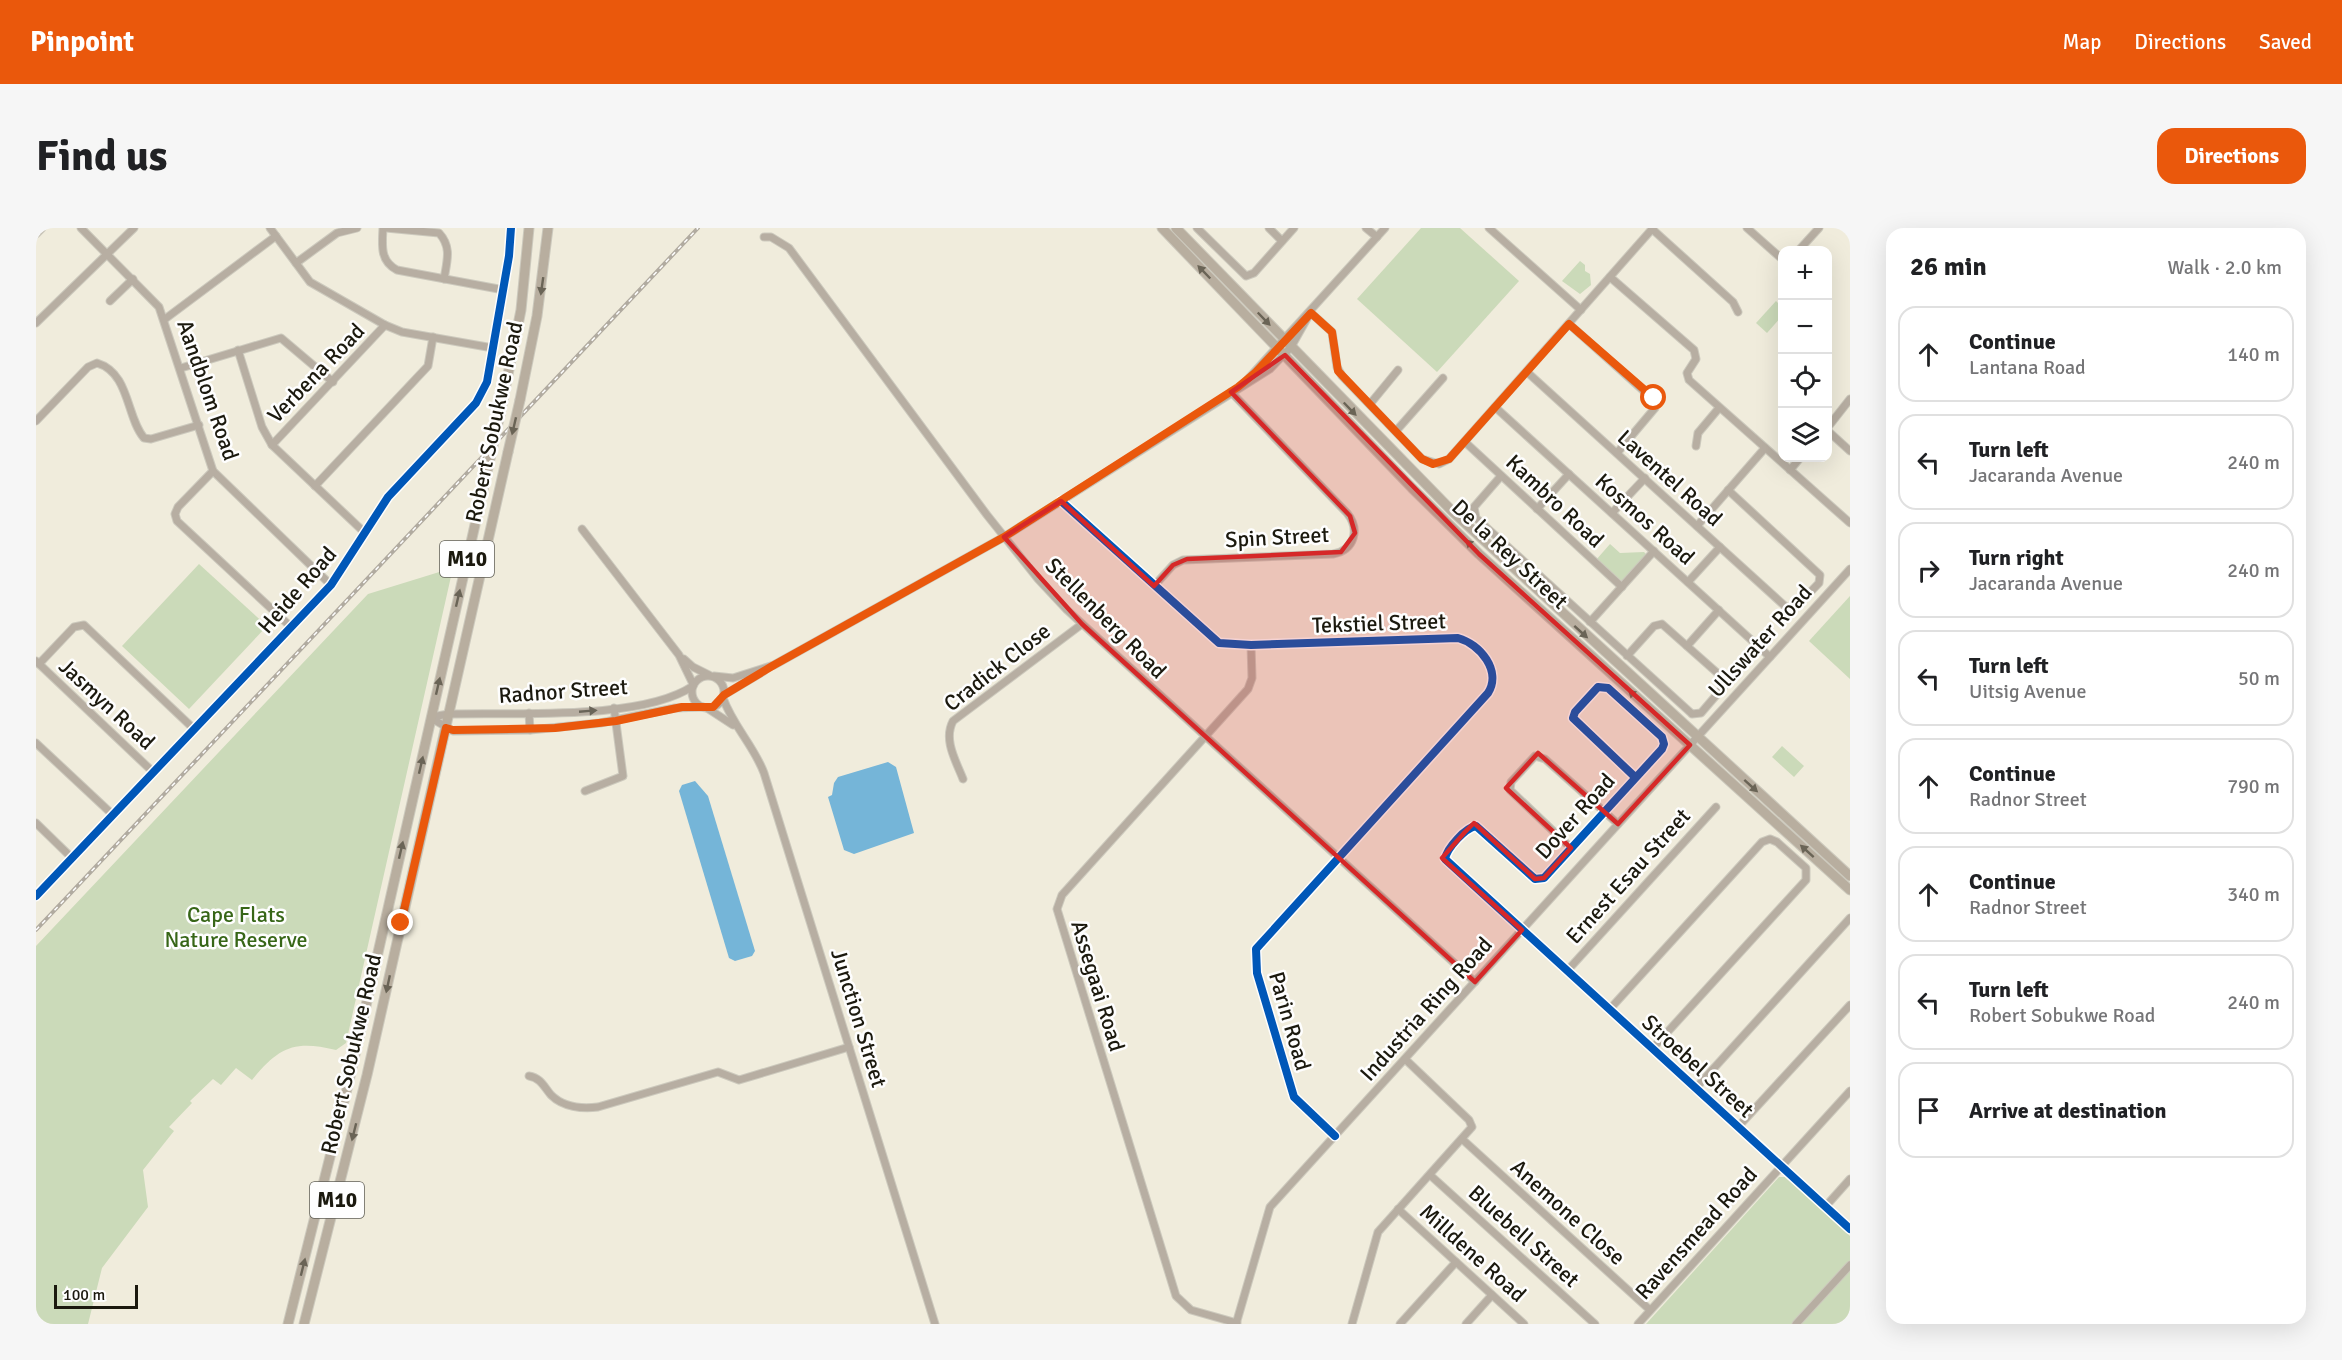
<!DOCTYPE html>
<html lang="en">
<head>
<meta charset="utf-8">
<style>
  body { margin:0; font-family:Signika,sans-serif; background:#f6f6f6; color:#202124 }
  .controls { position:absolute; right:18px; top:18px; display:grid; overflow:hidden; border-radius:12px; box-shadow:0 6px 24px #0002 }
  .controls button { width:54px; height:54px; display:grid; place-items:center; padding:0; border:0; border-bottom:2px solid #e0e0e0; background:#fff; color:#202124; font:30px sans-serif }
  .scale { position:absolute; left:18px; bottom:15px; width:84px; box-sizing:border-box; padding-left:6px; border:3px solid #1b190e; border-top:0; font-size:16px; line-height:21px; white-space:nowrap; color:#1b190e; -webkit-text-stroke:4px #fefefe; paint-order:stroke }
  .stop { position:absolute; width:18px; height:18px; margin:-14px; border:4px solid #ea580c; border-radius:50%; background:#fff }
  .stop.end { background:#ea580c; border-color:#fff; box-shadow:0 2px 6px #0008 }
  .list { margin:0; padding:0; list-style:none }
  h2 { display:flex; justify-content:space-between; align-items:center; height:78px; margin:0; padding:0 24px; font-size:26px }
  h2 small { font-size:20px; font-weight:400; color:#757577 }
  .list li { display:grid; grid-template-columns:39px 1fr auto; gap:18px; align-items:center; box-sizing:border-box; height:96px; margin:0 12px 12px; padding:0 12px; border:2px solid #e0e0e0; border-radius:18px }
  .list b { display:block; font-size:22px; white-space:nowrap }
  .list p { margin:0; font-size:20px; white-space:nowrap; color:#757577 }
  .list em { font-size:20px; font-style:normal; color:#757577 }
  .icon { flex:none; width:33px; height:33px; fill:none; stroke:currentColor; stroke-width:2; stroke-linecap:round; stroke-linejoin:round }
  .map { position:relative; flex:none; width:1814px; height:1096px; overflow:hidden; border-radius:18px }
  header { display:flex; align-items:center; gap:36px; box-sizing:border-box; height:84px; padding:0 30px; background:#ea580c; color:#fff }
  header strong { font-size:28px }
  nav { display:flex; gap:33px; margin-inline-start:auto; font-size:21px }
  .intro { display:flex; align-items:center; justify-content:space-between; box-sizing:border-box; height:144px; padding:0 36px }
  h1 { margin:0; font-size:42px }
  .button { padding:15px 27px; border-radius:18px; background:#ea580c; color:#fff; font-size:21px; font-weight:700 }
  main { display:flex; gap:36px; padding:0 36px }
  aside { flex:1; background:#fff; border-radius:18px; box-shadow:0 6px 24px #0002 }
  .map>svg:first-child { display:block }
  .green { fill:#cbdab9 }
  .water { fill:#75b5d8 }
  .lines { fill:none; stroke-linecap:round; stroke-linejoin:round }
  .minor-casing { stroke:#ccc9bd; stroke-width:9 }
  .major-casing { stroke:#ccc9bd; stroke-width:11 }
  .minor { stroke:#b7aea2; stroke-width:7 }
  .major { stroke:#b8ae9f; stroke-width:9 }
  .rail-casing { stroke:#b1aba0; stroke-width:4 }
  .rail { stroke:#fefefe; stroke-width:1.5; stroke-dasharray:4.5; stroke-linecap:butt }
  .major-bridge-casing { stroke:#ccc9bd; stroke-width:11; stroke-linecap:butt }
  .major-bridge { stroke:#b8ae9f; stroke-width:9 }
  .cycleway-casing { stroke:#fefefe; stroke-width:11 }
  .cycleway { stroke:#0057b8; stroke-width:8 }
  .oneway { fill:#6a6456 }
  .oneway2 { fill:#696458 }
  .route { stroke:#ea580c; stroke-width:8 }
  .marked { fill:#d62828; fill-opacity:0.2; stroke:#d62828; stroke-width:4.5; stroke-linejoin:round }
  .labels { text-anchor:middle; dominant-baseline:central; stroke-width:5; stroke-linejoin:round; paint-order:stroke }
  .shield { fill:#fefefe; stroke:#5f5e56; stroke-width:1.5 }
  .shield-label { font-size:21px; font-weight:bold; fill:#1b190e }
  .street-label { font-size:22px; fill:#1b190e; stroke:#fefefe }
  .park-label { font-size:22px; fill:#376617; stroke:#fefefe }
</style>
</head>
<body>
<header>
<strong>Pinpoint</strong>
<nav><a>Map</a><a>Directions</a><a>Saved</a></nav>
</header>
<div class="intro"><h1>Find us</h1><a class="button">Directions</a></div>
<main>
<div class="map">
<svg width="1814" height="1096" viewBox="0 0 1814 1096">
  <rect width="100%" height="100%" fill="#f0ecdc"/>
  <g class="green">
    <path d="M1385 0H1424L1483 53 1401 144 1321 71Z"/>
    <path d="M1544 33 1549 37V43L1554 46 1555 57 1544 66 1526 53Z"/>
    <path d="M1740 73 1746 79V88L1731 105 1720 95Z"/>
    <path d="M1574 316 1584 325 1608 324 1611 327 1586 353 1560 332Z"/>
    <path d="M163 336 231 398 153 481 86 418Z"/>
    <path d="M413 341 416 344 310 815 300 822C258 812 243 819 216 852L200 840 185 857 177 851 154 873 156 875 133 899 138 903 107 942 112 979 66 1040 52 1096H0V718L332 366Z"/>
    <path d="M1814 368V451L1773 413Z"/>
    <path d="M1746 518 1768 538 1758 549 1736 529Z"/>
    <path d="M1743 949H1749L1814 1008V1096H1610Z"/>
  </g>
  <g class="water">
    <path d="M852 534 860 539 878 605 818 626 808 622 792 569 796 567 798 555 802 549Z"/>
    <path d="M659 553 672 568 719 723 716 728 699 733 693 730 643 563 646 557Z"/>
  </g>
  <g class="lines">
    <defs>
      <g id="minor">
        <path d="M45 0 123 79 177 243 295 357"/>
        <path d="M234 0 274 54 349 97 366 104 457 120"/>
        <path d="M347 0C346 18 344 33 361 42L468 62"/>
        <path d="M350 0 403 5C416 19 411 33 408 51"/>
        <path d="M1161 0 1210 48 1218 45 1258 0"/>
        <path d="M1233 0 1246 13"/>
        <path d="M1330 0 1341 9"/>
        <path d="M1453 0 1545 82"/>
        <path d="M1711 0 1746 31"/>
        <path d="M1616 1 1697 74 1702 84"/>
        <path d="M0 6 6 0"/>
        <path d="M728 9H735L753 20 951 287 1002 351 1031 382 1439 754"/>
        <path d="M1763 22 1783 0"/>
        <path d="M260 35 301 5 321 0"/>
        <path d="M1574 49 1658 122 1660 131 1651 145 1653 152 1814 295"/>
        <path d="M74 73 97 51"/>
        <path d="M1275 85 1296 104 1301 139 1306 148 1386 231 1403 236 1413 231 1617 0"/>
        <path d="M129 91 240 8"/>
        <path d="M0 95 98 0"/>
        <path d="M1533 96 1620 174 1619 180 1581 225"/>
        <path d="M202 122 226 199 236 217 329 305"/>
        <path d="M145 140 245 110 297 154"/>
        <path d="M1491 144 1750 379 1759 380 1783 355 1784 347 1692 262"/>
        <path d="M1212 151 1349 0"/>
        <path d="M1334 176 1362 142"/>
        <path d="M1459 179 1734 429"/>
        <path d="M0 193 52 139 61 135C94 145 90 189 108 210L115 211 163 197"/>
        <path d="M1792 199 1814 171"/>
        <path d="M1360 203 1407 150"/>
        <path d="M1792 203 1814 223"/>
        <path d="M1429 214 1586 359"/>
        <path d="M236 217 349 97"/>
        <path d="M1660 218 1662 205 1683 180"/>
        <path d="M1754 242 1764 230"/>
        <path d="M177 243 142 279 139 286 141 293 255 399"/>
        <path d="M1465 248 1438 279 1440 290C1511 355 1583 420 1655 485L1656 486 1665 485 1689 457 1687 450 1626 396 1618 398 1591 428"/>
        <path d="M279 258 392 138 397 109"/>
        <path d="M1025 273 1183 415 1215 417 1422 410C1444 416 1466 443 1452 465L1220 721 1221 745 1258 869 1299 908"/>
        <path d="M1501 281 1533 246"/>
        <path d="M1576 285 1609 250"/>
        <path d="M1661 298 1729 220"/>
        <path d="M546 301 643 427 657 456"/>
        <path d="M1652 354 1684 319"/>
        <path d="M1118 358 1137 337 1147 332 1297 326C1319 322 1324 301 1311 285L1195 164"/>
        <path d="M1554 394 1618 323"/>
        <path d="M1651 418 1683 382"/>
        <path d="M648 431 657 439 673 447"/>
        <path d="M0 433 117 544"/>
        <path d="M3 436 38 399 48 397 158 501"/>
        <circle cx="672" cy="464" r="16"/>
        <path d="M678 448 697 450 738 437 968 309 1234 141 1255 119 1273 87"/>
        <path d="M688 467 728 443"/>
        <path d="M687 470C697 498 718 518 728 545L899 1096"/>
        <path d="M671 480 697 497"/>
        <path d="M493 485 494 502"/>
        <path d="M395 489 413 486C477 484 605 493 657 458"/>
        <path d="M395 490 417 503 494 502 564 495 639 480 667 479"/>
        <path d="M0 515 77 587"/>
        <path d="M1599 549 1537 490 1539 484 1562 459 1572 460 1626 509 1628 516 1626 521 1508 650 1499 651 1440 598C1429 600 1411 620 1409 631L1814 1001"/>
        <path d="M927 551C920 533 907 512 917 493L1046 396"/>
        <path d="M549 563 587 548 578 480"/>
        <path d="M0 595 36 630"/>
        <path d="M1535 620 1474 562 1475 554 1499 528 1509 531 1582 596"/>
        <path d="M0 668 295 357 352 269 440 175 451 154 473 28 475 0"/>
        <path d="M1531 743 1680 579"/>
        <path d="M1573 782 1726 614 1734 611 1741 614 1770 640V652L1616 821"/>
        <path d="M493 848C505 850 508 859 515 867 527 879 546 881 562 879L682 844 703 852 813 819"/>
        <path d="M1659 861 1814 690"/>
        <path d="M1702 899 1814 777"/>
        <path d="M1426 911 1614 1082"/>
        <path d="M1394 947 1559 1096"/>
        <path d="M1789 979 1814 951"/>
        <path d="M1362 981 1488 1096"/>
        <path d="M1201 1095 1155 1082 1140 1068 1021 681 1026 667 1212 461 1216 450 1215 417"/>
        <path d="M1200 1096 1234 979 1814 341"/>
        <path d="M1316 1096 1342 1004 1436 899 1433 892 1369 831"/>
        <path d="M1364 1096 1420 1034"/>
        <path d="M1430 1096 1456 1067"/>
        <path d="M1602 1096 1814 863"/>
        <path d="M1760 1096 1814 1037"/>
      </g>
      <g id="major">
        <path d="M1126 0 1376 260 1443 326 1814 662"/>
        <path d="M1140 0 1417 284 1814 648"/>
        <path d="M484 172 501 88 512 0"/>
        <path d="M464 186 485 82 493 0"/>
        <path d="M252 1096 312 857 453 235"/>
        <path d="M268 1096 331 847 472 224"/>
      </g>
    </defs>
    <use href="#minor" class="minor-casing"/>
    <use href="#major" class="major-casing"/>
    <use href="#minor" class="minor"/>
    <use href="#major" class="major"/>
    <defs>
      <path id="rail" d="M0 702 662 0"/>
    </defs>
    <use href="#rail" class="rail-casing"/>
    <use href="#rail" class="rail"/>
    <defs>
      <g id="major-bridge">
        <path d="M472 224 484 172"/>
        <path d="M453 235 464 186"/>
      </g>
    </defs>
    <use href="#major-bridge" class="major-bridge-casing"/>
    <use href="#major-bridge" class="major-bridge"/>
    <defs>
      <g id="cycleway">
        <path d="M1025 273 1183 415 1215 417 1422 410C1444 416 1466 443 1452 465L1220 721 1221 745 1258 869 1299 908"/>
        <path d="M1599 549 1537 490 1539 484 1562 459 1572 460 1626 509 1628 516 1626 521 1508 650 1499 651 1440 598C1429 600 1411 620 1409 631L1814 1001"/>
        <path d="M0 668 295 357 352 269 440 175 451 154 473 28 475 0"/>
      </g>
    </defs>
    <use href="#cycleway" class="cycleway-casing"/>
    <use href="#cycleway" class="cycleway"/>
  </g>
  <defs><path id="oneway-solid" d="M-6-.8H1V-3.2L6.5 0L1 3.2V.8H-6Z" transform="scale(1.5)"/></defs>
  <g class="oneway">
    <use href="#oneway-solid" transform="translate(1168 44) rotate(-134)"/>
    <use href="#oneway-solid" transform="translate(506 58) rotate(98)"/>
    <use href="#oneway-solid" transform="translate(1228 91) rotate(46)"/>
    <use href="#oneway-solid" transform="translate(1314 181) rotate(46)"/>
    <use href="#oneway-solid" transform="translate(478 198) rotate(103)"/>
    <use href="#oneway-solid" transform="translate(1436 318) rotate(-136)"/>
    <use href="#oneway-solid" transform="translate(422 370) rotate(-77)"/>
    <use href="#oneway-solid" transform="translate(1545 404) rotate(42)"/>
    <use href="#oneway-solid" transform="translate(402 458) rotate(-77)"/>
    <use href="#oneway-solid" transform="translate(1599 468) rotate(-138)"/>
    <use href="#oneway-solid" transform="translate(385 537) rotate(-77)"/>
    <use href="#oneway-solid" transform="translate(1715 558) rotate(42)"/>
    <use href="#oneway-solid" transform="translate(365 622) rotate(-77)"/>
    <use href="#oneway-solid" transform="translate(1771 623) rotate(-138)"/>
    <use href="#oneway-solid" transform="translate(352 756) rotate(102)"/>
    <use href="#oneway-solid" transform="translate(318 904) rotate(104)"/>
    <use href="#oneway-solid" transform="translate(267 1039) rotate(-76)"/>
  </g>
  <use class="oneway2" href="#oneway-solid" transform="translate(552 483) rotate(-5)"/>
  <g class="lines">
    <path class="route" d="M365 695 410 500 417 502 519 500 580 493 646 479H677L688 467 738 437 968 309 1202 159 1220 144 1275 85 1296 104 1302 143 1386 231 1397 236 1413 231 1533 96 1618 170"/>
  </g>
  <path class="marked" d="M1249 127 1443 326 1654 517 1582 596 1502 525 1470 560 1535 620 1508 650 1499 651 1438 595 1429 604 1406 630 1486 702 1439 754 1046 396 968 309 1025 273 1118 358 1137 337 1151 331 1305 324 1319 305 1314 288 1195 164Z"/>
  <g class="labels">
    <g class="shield">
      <rect x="404" y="313" width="54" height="36" rx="4.5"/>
      <rect x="274" y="954" width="54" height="36" rx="4.5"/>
    </g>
    <g class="shield-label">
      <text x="431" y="331">M10</text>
      <text x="301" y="972">M10</text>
    </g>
    <g class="street-label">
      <text transform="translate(280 145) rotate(-46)">Verbena Road</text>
      <text transform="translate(172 162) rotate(71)">Aandblom Road</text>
      <text transform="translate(458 194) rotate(-78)">Robert Sobukwe Road</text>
      <text transform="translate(1634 250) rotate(42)">Laventel Road</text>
      <text transform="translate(1519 273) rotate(43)">Kambro Road</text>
      <text transform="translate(1609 291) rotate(42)">Kosmos Road</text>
      <text transform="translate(1241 309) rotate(-3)">Spin Street</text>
      <text transform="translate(1474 326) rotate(43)">De la Rey Street</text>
      <text transform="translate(261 362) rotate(-49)">Heide Road</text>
      <text transform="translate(1070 390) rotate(45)">Stellenberg Road</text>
      <text transform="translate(1343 395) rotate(-2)">Tekstiel Street</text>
      <text transform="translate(1724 413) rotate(-48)">Ullswater Road</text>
      <text transform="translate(961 439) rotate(-38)">Cradick Close</text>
      <text transform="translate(527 463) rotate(-4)">Radnor Street</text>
      <text transform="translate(71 476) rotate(43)">Jasmyn Road</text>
      <text transform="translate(1539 588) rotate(-48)">Dover Road</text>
      <text transform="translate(1592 648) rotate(-48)">Ernest Esau Street</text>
      <text transform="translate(1062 758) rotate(73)">Assegaai Road</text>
      <text transform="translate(1390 781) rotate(-48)">Industria Ring Road</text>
      <text transform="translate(823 790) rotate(73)">Junction Street</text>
      <text transform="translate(1254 793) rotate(74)">Parin Road</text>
      <text transform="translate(315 826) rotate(-77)">Robert Sobukwe Road</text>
      <text transform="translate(1662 838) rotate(42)">Stroebel Street</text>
      <text transform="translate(1532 984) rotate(42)">Anemone Close</text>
      <text transform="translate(1660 1005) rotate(-48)">Ravensmead Road</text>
      <text transform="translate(1488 1008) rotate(42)">Bluebell Street</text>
      <text transform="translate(1437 1025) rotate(42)">Milldene Road</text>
    </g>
    <g class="park-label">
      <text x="200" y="686">Cape Flats<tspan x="200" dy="25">Nature Reserve</tspan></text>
    </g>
  </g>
</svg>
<div class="controls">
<button>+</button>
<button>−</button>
<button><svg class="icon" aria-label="locate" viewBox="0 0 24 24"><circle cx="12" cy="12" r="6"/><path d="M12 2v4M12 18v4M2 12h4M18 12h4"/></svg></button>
<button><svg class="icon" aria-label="layers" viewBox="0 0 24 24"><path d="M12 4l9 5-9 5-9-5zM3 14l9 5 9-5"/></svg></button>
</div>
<div class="scale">100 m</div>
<div class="stop" style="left:1618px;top:170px"></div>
<div class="stop end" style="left:365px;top:695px"></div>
</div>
<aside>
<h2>26 min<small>Walk · 2.0 km</small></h2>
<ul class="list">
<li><svg class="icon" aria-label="ahead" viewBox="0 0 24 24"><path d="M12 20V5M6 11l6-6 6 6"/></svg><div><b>Continue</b><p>Lantana Road</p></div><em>140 m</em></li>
<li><svg class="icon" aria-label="left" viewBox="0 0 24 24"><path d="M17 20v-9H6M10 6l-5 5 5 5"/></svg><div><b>Turn left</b><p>Jacaranda Avenue</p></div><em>240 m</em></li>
<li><svg class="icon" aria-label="right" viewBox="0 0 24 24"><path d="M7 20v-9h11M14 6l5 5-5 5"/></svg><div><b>Turn right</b><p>Jacaranda Avenue</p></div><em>240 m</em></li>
<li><svg class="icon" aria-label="left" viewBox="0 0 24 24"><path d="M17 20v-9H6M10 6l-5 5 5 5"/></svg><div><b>Turn left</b><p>Uitsig Avenue</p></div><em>50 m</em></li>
<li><svg class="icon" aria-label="ahead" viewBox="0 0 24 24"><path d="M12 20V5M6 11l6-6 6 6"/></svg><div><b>Continue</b><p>Radnor Street</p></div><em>790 m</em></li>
<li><svg class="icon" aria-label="ahead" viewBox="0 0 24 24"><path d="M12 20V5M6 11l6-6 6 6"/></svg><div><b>Continue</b><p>Radnor Street</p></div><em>340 m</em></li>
<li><svg class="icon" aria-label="left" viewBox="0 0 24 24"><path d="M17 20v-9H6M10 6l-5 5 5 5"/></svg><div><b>Turn left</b><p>Robert Sobukwe Road</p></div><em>240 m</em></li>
<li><svg class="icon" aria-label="arrive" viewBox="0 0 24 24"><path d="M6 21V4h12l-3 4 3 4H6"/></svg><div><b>Arrive at destination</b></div></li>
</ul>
</aside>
</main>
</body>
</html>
